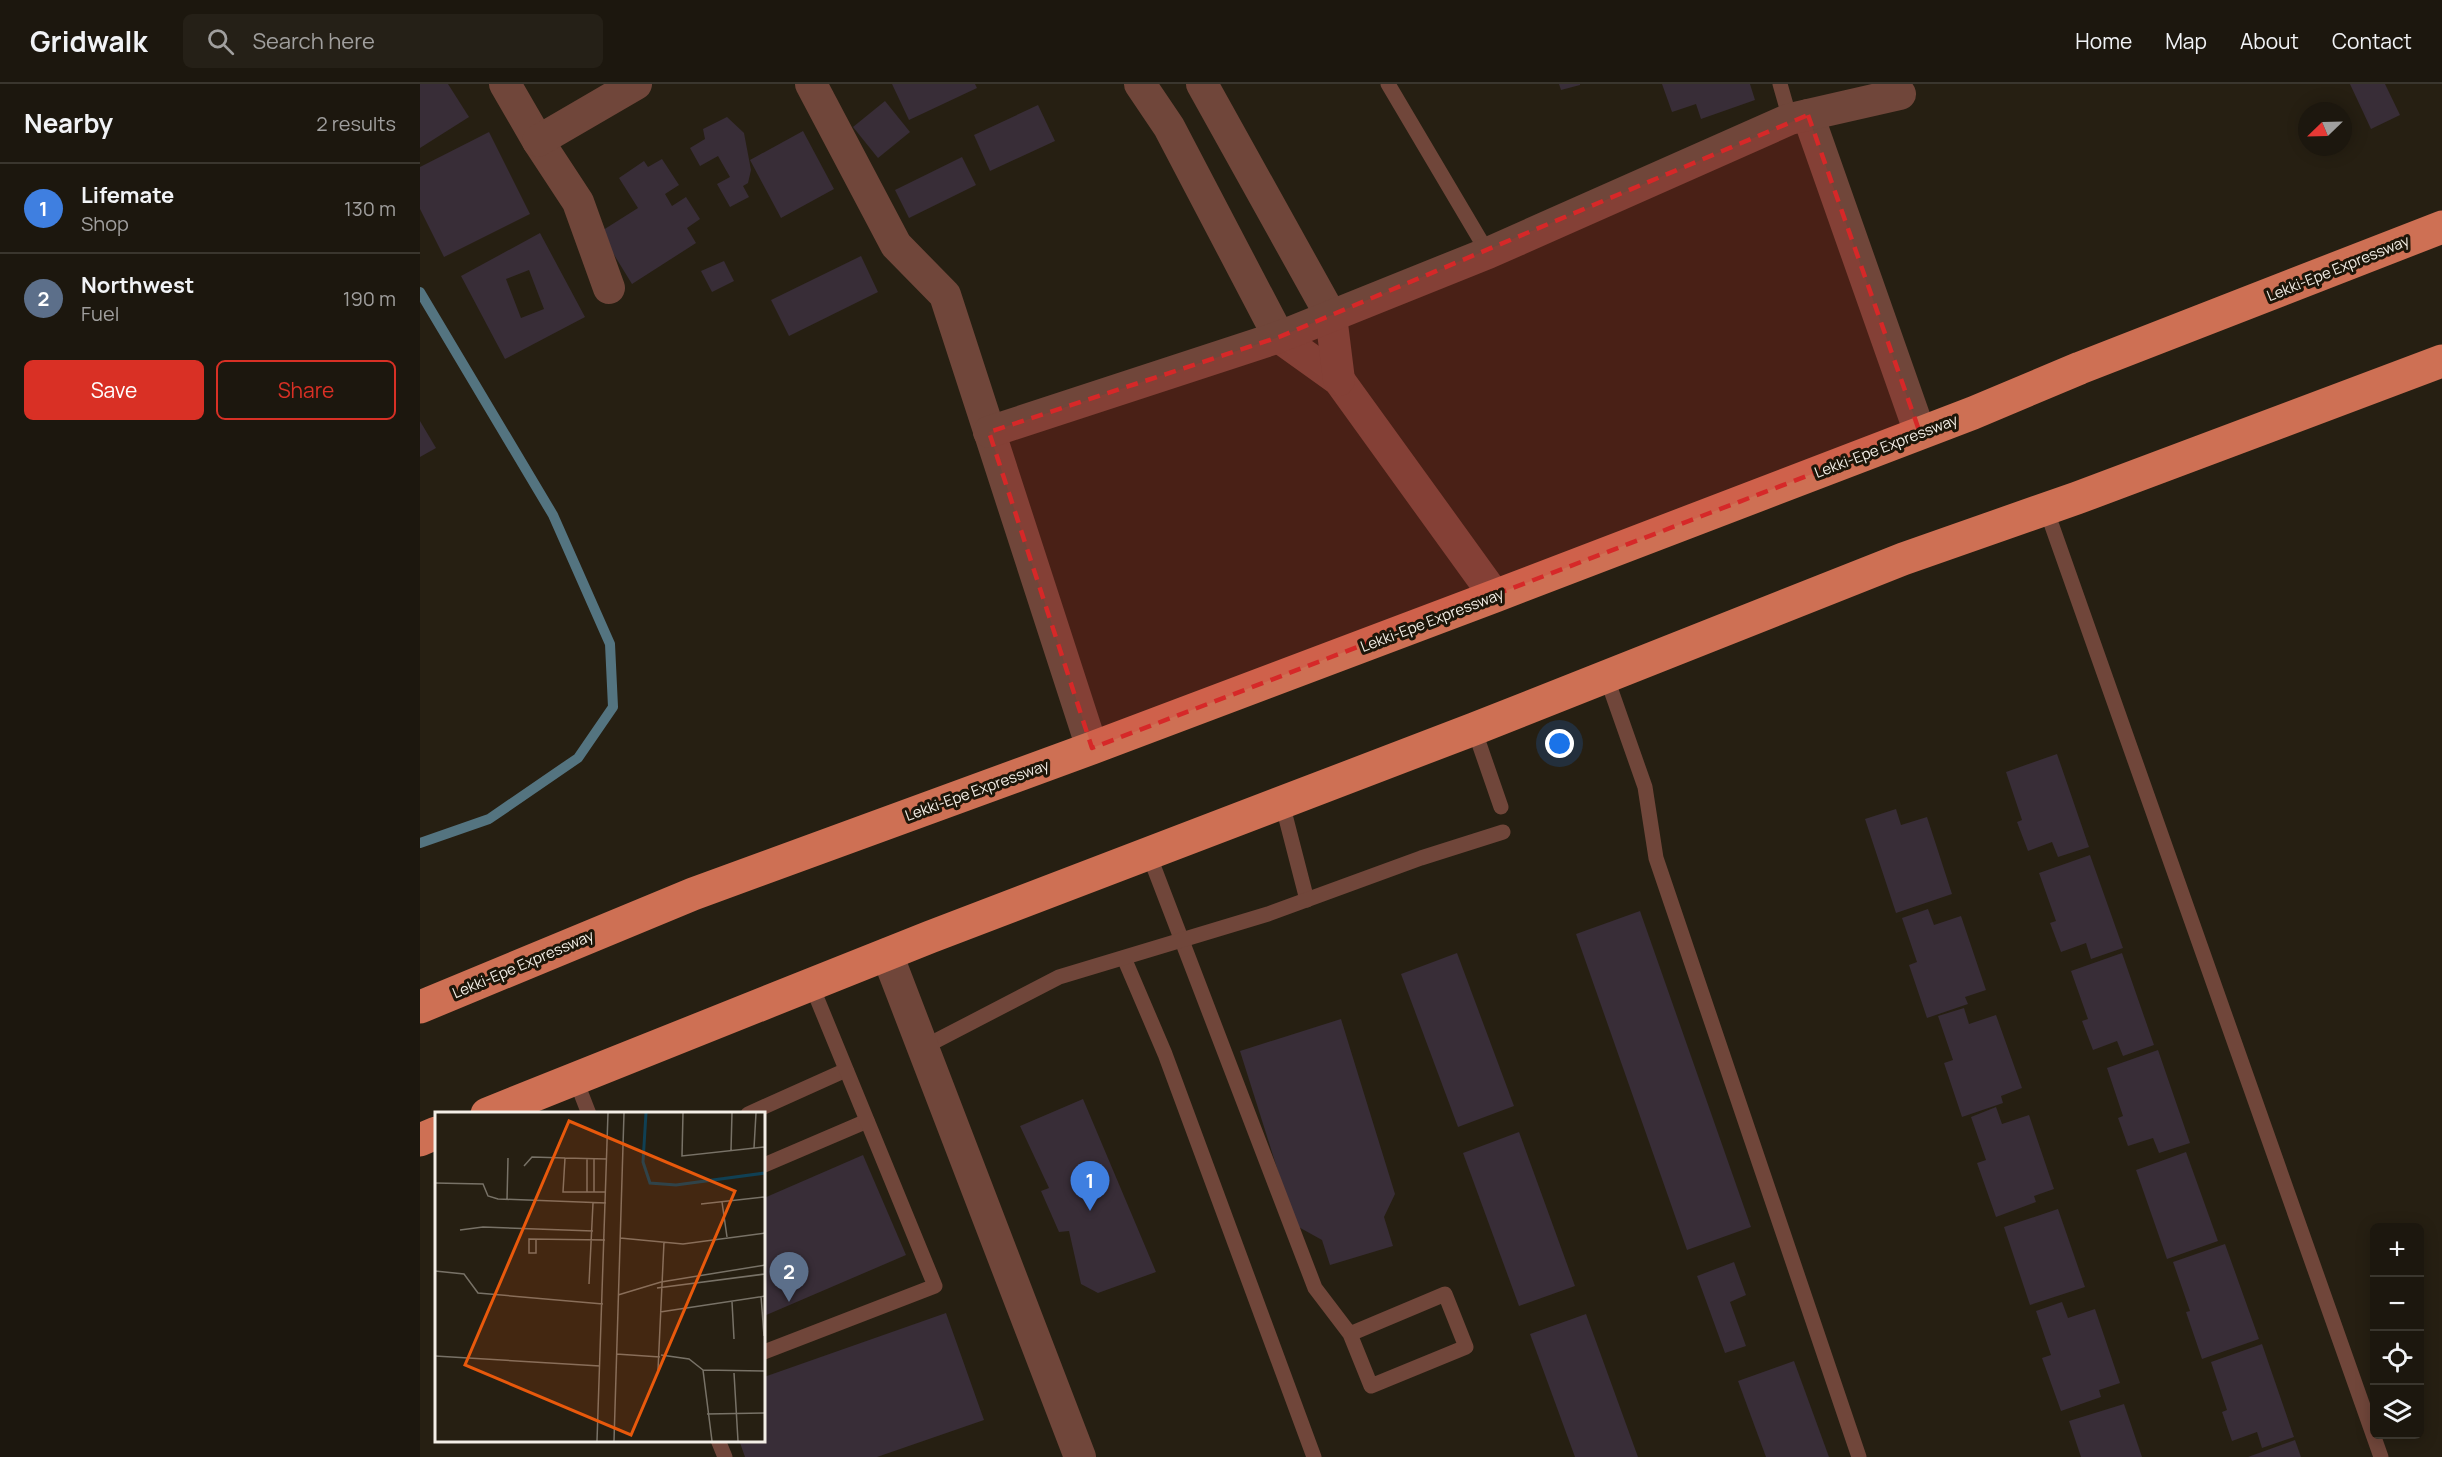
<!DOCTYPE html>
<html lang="en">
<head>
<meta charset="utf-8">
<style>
  body { margin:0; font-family:Manrope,sans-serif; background:#252017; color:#f1f3f6 }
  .controls { position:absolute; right:18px; bottom:18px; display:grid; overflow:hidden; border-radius:9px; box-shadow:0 3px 15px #0003 }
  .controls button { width:54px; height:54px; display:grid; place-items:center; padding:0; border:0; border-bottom:2px solid #3a362e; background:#1c170e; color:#f1f3f6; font:30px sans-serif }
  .compass { position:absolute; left:1878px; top:18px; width:54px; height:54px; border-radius:50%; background:#1c170e; box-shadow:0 3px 15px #0003; rotate:247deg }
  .you { position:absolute; left:1140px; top:660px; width:21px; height:21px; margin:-15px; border:4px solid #fff; border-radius:50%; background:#1a73e8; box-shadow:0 0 0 9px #1a73e833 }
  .badge { display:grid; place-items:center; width:39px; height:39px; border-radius:50%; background:#d93025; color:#fff; font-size:20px; font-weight:700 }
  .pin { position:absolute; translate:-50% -50px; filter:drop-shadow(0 2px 3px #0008) }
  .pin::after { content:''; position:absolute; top:32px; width:21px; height:18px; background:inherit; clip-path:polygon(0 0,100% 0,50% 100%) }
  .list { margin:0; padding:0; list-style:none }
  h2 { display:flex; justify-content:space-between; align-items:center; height:78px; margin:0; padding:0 24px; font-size:26px }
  h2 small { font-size:20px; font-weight:400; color:#a09f9e }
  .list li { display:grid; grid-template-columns:39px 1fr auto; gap:18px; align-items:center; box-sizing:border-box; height:90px; padding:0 24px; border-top:2px solid #3a362e }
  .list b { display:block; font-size:22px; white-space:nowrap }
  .list p { margin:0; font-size:20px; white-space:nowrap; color:#a09f9e }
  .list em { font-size:20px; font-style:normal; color:#a09f9e }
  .actions { display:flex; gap:12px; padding:18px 24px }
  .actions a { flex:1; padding:14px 0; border:2px solid #d93025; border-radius:9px; text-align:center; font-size:21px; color:#d93025 }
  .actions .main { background:#d93025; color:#fff }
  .icon { flex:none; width:33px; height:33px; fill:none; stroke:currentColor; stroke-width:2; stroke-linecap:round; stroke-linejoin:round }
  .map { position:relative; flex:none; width:2022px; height:1373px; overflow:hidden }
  header { display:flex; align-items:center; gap:36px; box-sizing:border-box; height:84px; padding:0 30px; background:#1c170e; border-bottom:2px solid #3a362e }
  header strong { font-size:28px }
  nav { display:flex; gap:33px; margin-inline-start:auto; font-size:21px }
  .search { width:420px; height:54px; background:#252017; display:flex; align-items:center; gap:15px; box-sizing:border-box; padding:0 21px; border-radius:9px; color:#a09f9e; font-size:22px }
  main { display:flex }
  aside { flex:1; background:#1c170e }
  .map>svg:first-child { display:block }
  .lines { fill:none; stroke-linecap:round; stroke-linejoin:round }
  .stream { stroke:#547480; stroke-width:10 }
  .building { fill:#382d37; fill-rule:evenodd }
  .service { stroke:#70463a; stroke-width:15 }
  .minor { stroke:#70463a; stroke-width:32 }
  .trunk { stroke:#ce7054; stroke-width:33 }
  .marked { fill:#d62828; fill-opacity:0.2; stroke:#d62828; stroke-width:4.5; stroke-dasharray:12 8; stroke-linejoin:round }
  .labels { text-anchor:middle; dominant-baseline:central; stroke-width:6; stroke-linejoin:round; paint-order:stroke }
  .street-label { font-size:15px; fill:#f3eee6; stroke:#1d1609 }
  .inset-river { fill:none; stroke:#104054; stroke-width:3 }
  .inset-road { fill:none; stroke:#787267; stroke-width:1.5 }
  .view { fill:#e8590c; fill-opacity:0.15; stroke:#e8590c; stroke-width:3 }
  .inset-edge { fill:none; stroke:#f3eee6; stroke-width:3 }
</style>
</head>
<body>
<header>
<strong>Gridwalk</strong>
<div class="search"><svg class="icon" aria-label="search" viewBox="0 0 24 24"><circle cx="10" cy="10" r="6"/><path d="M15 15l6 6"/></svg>Search here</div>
<nav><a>Home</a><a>Map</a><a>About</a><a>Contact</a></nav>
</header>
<main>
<aside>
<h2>Nearby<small>2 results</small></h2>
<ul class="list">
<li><span class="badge" style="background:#3f7fe0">1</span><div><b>Lifemate</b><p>Shop</p></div><em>130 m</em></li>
<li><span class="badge" style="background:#5c6f8a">2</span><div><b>Northwest</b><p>Fuel</p></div><em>190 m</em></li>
</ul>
<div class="actions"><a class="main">Save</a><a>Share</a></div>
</aside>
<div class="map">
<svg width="2022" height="1373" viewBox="0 0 2022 1373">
  <rect width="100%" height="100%" fill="#261f12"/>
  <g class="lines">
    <path class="stream" d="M0 208 133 431 190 560 193 623 158 674 69 735 0 759"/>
  </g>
  <g class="building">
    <path d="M0 0H28L49 33 0 64Z"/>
    <path d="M472 0H555L557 4 489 36Z"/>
    <path d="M1139 0H1160V1L1141 6Z"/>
    <path d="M1242 0H1330L1335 16 1281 35 1276 20 1252 28Z"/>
    <path d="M1930 0H1965L1980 31 1951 45Z"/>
    <path d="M465 17 490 48 458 74 433 43Z"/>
    <path d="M618 21 635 57 570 87 554 51Z"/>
    <path d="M307 33 324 49 331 86 328 99 323 102 329 113 310 123 297 100 310 93 298 72 280 82 270 64 285 55 283 45Z"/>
    <path d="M383 47 414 105 361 134 330 76Z"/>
    <path d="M69 48 110 130 24 173 0 125V83Z"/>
    <path d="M542 73 556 101 489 134 475 106Z"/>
    <path d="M242 75 259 101 245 110 252 122 266 113 280 135 267 144 276 159 212 200 180 148 218 124 199 94 224 77 228 83Z"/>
    <path d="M120 149 165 233 85 275 41 192ZM109 186 124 225 101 234 86 195Z"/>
    <path d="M441 172 458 208 369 252 351 216Z"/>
    <path d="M304 177 314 197 292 208 281 187Z"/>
    <path d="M0 337 16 364 0 373Z"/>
    <path d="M1637 670 1669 763 1638 773 1632 758 1608 767 1597 738 1602 736 1586 688Z"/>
    <path d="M1476 725 1481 741 1507 733 1532 810 1476 829 1445 735Z"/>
    <path d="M1670 771 1703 864 1671 875 1666 859 1641 868 1630 839 1636 837 1619 789Z"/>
    <path d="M1508 825 1514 841 1541 832 1566 906 1545 913 1548 920 1507 934 1489 881 1497 878 1482 834Z"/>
    <path d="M1220 827 1331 1143 1267 1166 1156 850Z"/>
    <path d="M1037 869 1094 1022 1038 1043 981 890Z"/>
    <path d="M1702 869 1734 961 1703 972 1697 957 1673 966 1662 937 1668 935 1651 887Z"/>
    <path d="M1544 924 1549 940 1576 931 1602 1004 1581 1012 1583 1019 1542 1033 1524 979 1533 976 1518 932Z"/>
    <path d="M921 935 975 1110 964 1133 973 1162 910 1181 902 1156 875 1141 820 967Z"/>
    <path d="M1738 966 1770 1059 1739 1069 1733 1054 1708 1062 1698 1034 1703 1032 1687 984Z"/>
    <path d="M663 1015 736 1188 678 1209 661 1200 649 1147 639 1148 621 1107 629 1104 600 1042Z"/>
    <path d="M1576 1023 1582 1040 1609 1031 1634 1105 1614 1112 1616 1118 1576 1133 1557 1079 1566 1076 1551 1033Z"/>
    <path d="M1099 1048 1155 1202 1099 1222 1043 1069Z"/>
    <path d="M1766 1068 1798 1157 1747 1175 1716 1086Z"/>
    <path d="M443 1071 486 1171 344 1232V1114Z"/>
    <path d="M1638 1125 1665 1203 1610 1221 1584 1143Z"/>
    <path d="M1805 1160 1839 1255 1782 1275 1766 1228 1770 1227 1753 1178Z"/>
    <path d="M1314 1178 1326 1211 1310 1218 1326 1262 1305 1269 1277 1192Z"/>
    <path d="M1642 1218 1648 1234 1675 1225 1700 1299 1679 1306 1681 1313 1641 1327 1622 1274 1631 1271 1616 1227Z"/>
    <path d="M526 1229 564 1336 457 1373H325L319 1356H344V1293Z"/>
    <path d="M1166 1230 1218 1373H1155L1110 1250Z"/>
    <path d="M1842 1260 1874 1353 1842 1364 1837 1348 1812 1357 1802 1328 1807 1326 1791 1278Z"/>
    <path d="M1374 1277 1409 1373H1346L1318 1297Z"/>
    <path d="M1704 1320 1722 1373H1661L1649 1337Z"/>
    <path d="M1875 1356 1881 1373H1828Z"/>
  </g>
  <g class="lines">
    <g class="service">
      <path d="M968 0 1068 169"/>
      <path d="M1360 0 1370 35"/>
      <path d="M1626 425 1961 1373"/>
      <path d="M1186 592 1225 703 1236 774 1439 1373"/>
      <path d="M1054 645 1081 723"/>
      <path d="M862 719 887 816"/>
      <path d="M728 768 895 1204 930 1250 951 1302 1046 1263 1025 1210 930 1250"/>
      <path d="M704 874 745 970 894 1373"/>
      <path d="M504 963 639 893 848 830 1001 774 1083 748"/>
      <path d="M155 994 169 1030"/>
      <path d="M328 1030 426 986"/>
      <path d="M344 1081 447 1037"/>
      <path d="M344 1268 515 1202 391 900"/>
      <path d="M298 1356 305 1373"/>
    </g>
    <g class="minor">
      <path d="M85 0 118 57 158 118 189 204"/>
      <path d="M391 0 476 161 525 211 672 664"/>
      <path d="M720 0 749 43 859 253 919 296 1075 512"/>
      <path d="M782 0 911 232 919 296"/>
      <path d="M1388 31 1500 349"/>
      <path d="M118 57 216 0"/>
      <path d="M569 348 859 253 1068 169 1370 35 1480 10"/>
      <path d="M467 870 660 1373"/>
    </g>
    <g class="trunk">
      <path d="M0 923 273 810 672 664 1075 512 1553 329 1660 284 2022 143"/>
      <path d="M67 1030 510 853 1054 645 1483 475 1657 414 2022 277"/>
      <path d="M0 1056 16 1049"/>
    </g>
  </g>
  <path class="marked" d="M1388 31 1500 349 672 664 569 348 859 253Z"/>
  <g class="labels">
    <g class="street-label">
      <text transform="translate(1918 184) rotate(-22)">Lekki-Epe Expressway</text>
      <text transform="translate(1466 362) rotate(-21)">Lekki-Epe Expressway</text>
      <text transform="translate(1012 536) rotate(-21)">Lekki-Epe Expressway</text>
      <text transform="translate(557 706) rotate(-20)">Lekki-Epe Expressway</text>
      <text transform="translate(103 880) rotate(-23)">Lekki-Epe Expressway</text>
    </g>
  </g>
  <g transform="translate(15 1028)">
    <rect width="330" height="330" fill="#261f12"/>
    <path class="inset-river" d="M211 1 208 50 215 71 241 73 330 61"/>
    <path class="inset-road" d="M248 1 247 44 330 35M319 36 321 1M296 38 297 1M152 46V80M159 47V80M89 54 97 45 130 46M0 71 48 72 53 84 63 87 171 91M171 80H128L130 46 172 47M72 88 73 46M287 90 292 125M266 92 330 85M25 118 48 115 158 119M185 126 248 132 330 121M101 127V141H94V127L170 128M0 159 29 162 43 181 168 192M154 172 158 91M222 176 330 162M183 183 226 170 330 153M326 184 329 224M297 190 299 227M225 200 330 184M181 242 225 245M226 243 254 247 268 258M0 244 165 254M223 258 229 130M299 261 303 329M272 302 330 301M162 329 173 1M179 329 189 1M277 329 268 258 330 259"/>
    <path class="view" d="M134 9 300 79 196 323 30 253Z"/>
    <rect width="330" height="330" class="inset-edge"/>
  </g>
</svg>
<div class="controls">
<button>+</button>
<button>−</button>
<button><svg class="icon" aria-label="locate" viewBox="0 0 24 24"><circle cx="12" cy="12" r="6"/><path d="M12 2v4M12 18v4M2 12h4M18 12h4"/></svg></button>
<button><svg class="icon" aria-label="layers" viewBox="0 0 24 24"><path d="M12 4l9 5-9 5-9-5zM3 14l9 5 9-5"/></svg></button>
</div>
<svg class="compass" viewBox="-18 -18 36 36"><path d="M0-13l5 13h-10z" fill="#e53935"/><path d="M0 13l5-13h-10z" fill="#a09f9e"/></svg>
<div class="you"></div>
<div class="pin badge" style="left:670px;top:1127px;background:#3f7fe0">1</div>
<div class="pin badge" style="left:369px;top:1218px;background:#5c6f8a">2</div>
</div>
</main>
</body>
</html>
